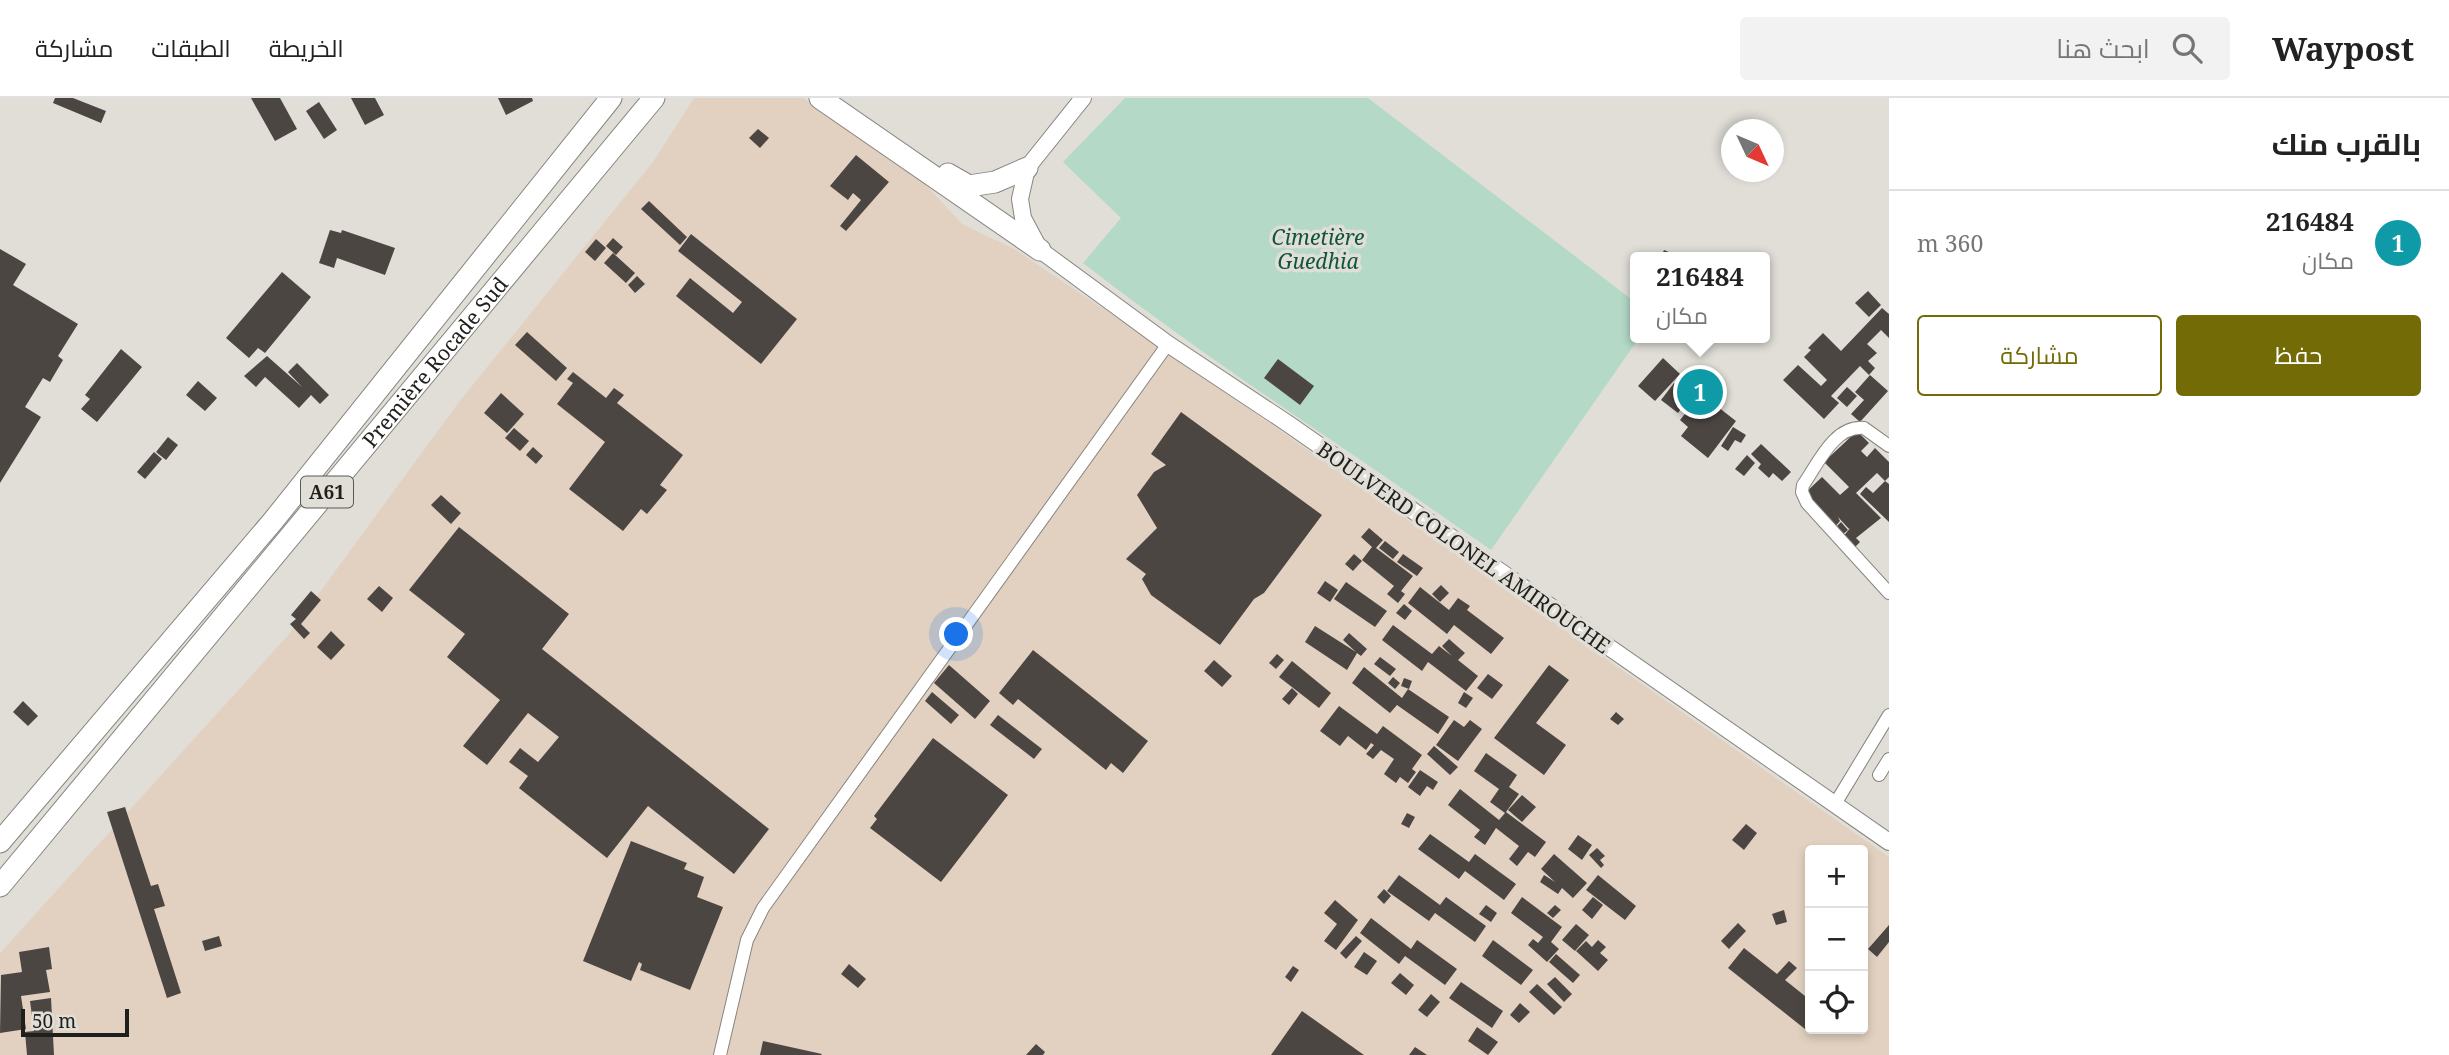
<!DOCTYPE html>
<html lang="ar">
<head>
<meta charset="utf-8">
<style>
  body { margin:0; font-family:"Noto Serif",Cairo,serif; background:#f2f2f2; color:#222; direction:rtl }
  .controls { position:absolute; right:21px; bottom:21px; display:grid; overflow:hidden; border-radius:7px; box-shadow:0 4px 10px #0003 }
  .controls button { width:63px; height:63px; display:grid; place-items:center; padding:0; border:0; border-bottom:2px solid #e0e0e0; background:#fff; color:#222; font:35px sans-serif }
  .compass { position:absolute; left:1721px; top:21px; width:63px; height:63px; border-radius:50%; background:#fff; box-shadow:0 4px 10px #0003; rotate:134deg }
  .scale { position:absolute; left:21px; bottom:18px; width:108px; box-sizing:border-box; padding-left:7px; border:4px solid #1f1f1c; border-top:0; font-size:19px; line-height:24px; white-space:nowrap; color:#1f1f1c; -webkit-text-stroke:5px #e0ded7; paint-order:stroke }
  .you { position:absolute; left:957px; top:537px; width:24px; height:24px; margin:-18px; border:5px solid #fff; border-radius:50%; background:#1a73e8; box-shadow:0 0 0 10px #1a73e833 }
  .badge { display:grid; place-items:center; width:46px; height:46px; border-radius:50%; background:#736b05; color:#fff; font-size:23px; font-weight:700 }
  .pin { position:absolute; translate:-50% -50%; border:4px solid #fff; box-shadow:0 2px 7px #0006 }
  .popup { position:absolute; left:1630px; top:154px; width:140px; height:91px; box-sizing:border-box; display:grid; place-content:center; border-radius:7px; background:#fff; filter:drop-shadow(0 2px 5px #0005); font-size:23px; white-space:nowrap; color:#767676 }
  .popup b { font-size:26px; color:#222 }
  .popup::after { content:''; position:absolute; left:50%; top:100%; margin-left:-14px; border:14px solid transparent; border-top-color:#fff }
  .list { margin:0; padding:0; list-style:none }
  h2 { display:flex; justify-content:space-between; align-items:center; height:91px; margin:0; padding:0 28px; font-size:30px }
  h2 small { font-size:23px; font-weight:400; color:#767676 }
  .list li { display:grid; grid-template-columns:46px 1fr auto; gap:21px; align-items:center; box-sizing:border-box; height:105px; padding:0 28px; border-top:2px solid #e0e0e0 }
  .list b { display:block; font-size:26px; white-space:nowrap }
  .list p { margin:0; font-size:23px; white-space:nowrap; color:#767676 }
  .list em { font-size:23px; font-style:normal; color:#767676 }
  .actions { display:flex; gap:14px; padding:21px 28px }
  .actions a { flex:1; padding:16px 0; border:2px solid #736b05; border-radius:7px; text-align:center; font-size:24px; color:#736b05 }
  .actions .main { background:#736b05; color:#fff }
  .icon { flex:none; width:38px; height:38px; fill:none; stroke:currentColor; stroke-width:2; stroke-linecap:round; stroke-linejoin:round }
  .map { position:relative; flex:none; width:1889px; height:957px; overflow:hidden; direction:ltr }
  header { display:flex; align-items:center; gap:42px; box-sizing:border-box; height:98px; padding:0 35px; background:#fff; border-bottom:2px solid #e0e0e0 }
  header strong { font-size:33px }
  nav { display:flex; gap:38px; margin-inline-start:auto; font-size:24px }
  .search { width:490px; height:63px; background:#f2f2f2; display:flex; align-items:center; gap:18px; box-sizing:border-box; padding:0 24px; border-radius:7px; color:#767676; font-size:26px }
  main { display:flex }
  aside { flex:1; background:#fff }
  .map>svg:first-child { display:block }
  .industrial { fill:#e2d1c0; fill-rule:evenodd }
  .green { fill:#b4d9c7 }
  .building { fill:#4c4643 }
  .lines { fill:none; stroke-linecap:round; stroke-linejoin:round }
  .street-casing { stroke:#86857f; stroke-width:14 }
  .secondary-casing { stroke:#86857f; stroke-width:18 }
  .highway-casing { stroke:#86857f; stroke-width:23 }
  .street { stroke:#fff; stroke-width:12 }
  .secondary { stroke:#fff; stroke-width:16 }
  .highway { stroke:#fff; stroke-width:21 }
  .labels { text-anchor:middle; dominant-baseline:central; stroke-width:7; stroke-linejoin:round; paint-order:stroke }
  .shield { fill:#e0ded7; stroke:#595854; stroke-width:2 }
  .shield-label { font-size:19px; font-weight:bold; fill:#1f1f1c }
  .park-label { font-size:21px; font-style:italic; fill:#0e573d; stroke:#e0ded7 }
  .street-label { font-size:21px; fill:#1f1f1c; stroke:#e0ded7 }
</style>
</head>
<body>
<header>
<strong>Waypost</strong>
<div class="search"><svg class="icon" aria-label="search" viewBox="0 0 24 24"><circle cx="10" cy="10" r="6"/><path d="M15 15l6 6"/></svg>ابحث هنا</div>
<nav><a>الخريطة</a><a>الطبقات</a><a>مشاركة</a></nav>
</header>
<main>
<aside>
<h2>بالقرب منك<small></small></h2>
<ul class="list">
<li><span class="badge" style="background:#0f9aa8">1</span><div><b>216484</b><p>مكان</p></div><em>360 m</em></li>
</ul>
<div class="actions"><a class="main">حفظ</a><a>مشاركة</a></div>
</aside>
<div class="map">
<svg width="1889" height="957" viewBox="0 0 1889 957">
  <rect width="100%" height="100%" fill="#e0ded7"/>
  <path class="industrial" d="M694 0H803L924 85 962 126 1014 151 1162 250 1889 759V957H0V855L290 535 459 304 653 64ZM1810 752H1863V931H1810Z"/>
  <path class="green" d="M1125 0H1368L1635 204V240H1639L1491 452C1355 356 1214 267 1083 165L1121 120 1063 64Z"/>
  <g class="building">
    <path d="M55 0H73L106 13 101 25 53 5Z"/>
    <path d="M251 0H280L297 31 275 43Z"/>
    <path d="M351 0H375L384 17 365 27Z"/>
    <path d="M498 0H532L533 3 506 17Z"/>
    <path d="M319 4 337 32 324 41 306 13Z"/>
    <path d="M758 31 769 40 760 50 749 40Z"/>
    <path d="M856 57 889 84 846 133 840 128 861 102 853 95 848 102 830 88Z"/>
    <path d="M649 103 687 139 680 147 641 111Z"/>
    <path d="M330 132 341 135 342 132 395 150 385 177 337 160 334 170 319 165Z"/>
    <path d="M691 136 797 221 761 266 676 198 690 180 733 215 742 204 678 153Z"/>
    <path d="M613 140 623 149 616 157 606 148Z"/>
    <path d="M596 141 606 150 595 163 585 154Z"/>
    <path d="M0 151 26 166 13 187 78 226 58 258 63 262 50 284 43 280 25 309 41 319 0 385Z"/>
    <path d="M1664 152 1676 157 1675 159H1661Z"/>
    <path d="M613 155 635 175 626 185 604 165Z"/>
    <path d="M282 174 311 199 265 255 258 250 249 260 226 240Z"/>
    <path d="M637 178 645 186 635 195 628 187Z"/>
    <path d="M1868 193 1881 207 1869 219 1855 205Z"/>
    <path d="M1882 210 1889 216V240L1881 232 1867 246 1877 255 1868 263 1875 270 1869 277 1860 268 1831 298 1839 305 1824 321 1783 282 1798 267 1821 288 1827 282 1804 259 1811 252 1808 250 1823 235 1841 253Z"/>
    <path d="M527 234 567 270 556 283 515 247Z"/>
    <path d="M121 251 142 269 97 324 81 311 90 301 85 297Z"/>
    <path d="M267 258 302 289 288 274 297 265 329 297 320 306 311 297 299 310 265 279 256 289 244 278Z"/>
    <path d="M1663 260 1680 276 1655 303 1638 288Z"/>
    <path d="M1278 261 1314 288 1300 307 1264 280Z"/>
    <path d="M573 274 606 300 614 290 624 297 617 305 683 357 660 387 667 392 647 416 641 411 623 433 569 391 605 344 557 306 573 285 567 281Z"/>
    <path d="M1870 277 1888 293 1860 324 1851 316 1864 302 1855 294Z"/>
    <path d="M198 283 217 300 205 313 186 297Z"/>
    <path d="M1674 285 1691 297 1678 315 1661 302Z"/>
    <path d="M1847 289 1857 298 1847 309 1837 300Z"/>
    <path d="M501 295 524 316 507 335 484 315Z"/>
    <path d="M1705 299 1736 323 1708 360 1681 338 1688 329 1680 322 1692 307 1696 311Z"/>
    <path d="M1181 314 1322 417 1264 495 1254 501 1220 547 1151 497 1142 481 1146 476 1126 461 1157 430 1137 397 1154 374 1166 367 1151 356Z"/>
    <path d="M1733 329 1746 337 1741 345 1735 342 1728 353 1721 348Z"/>
    <path d="M514 330 529 343 520 353 505 340Z"/>
    <path d="M1857 333 1869 345 1861 353 1867 359 1875 350 1889 364V379L1885 383 1889 386V424L1860 396 1866 389 1873 395 1885 383 1877 375 1856 395 1881 420 1856 440 1860 444 1853 451 1842 440 1851 429 1849 431 1838 419 1840 423 1834 430 1802 398 1822 379 1840 397 1849 389 1824 364Z"/>
    <path d="M168 339 178 347 166 362 156 354Z"/>
    <path d="M1761 346 1791 374 1782 383 1773 375 1769 380 1758 370 1761 366 1751 356Z"/>
    <path d="M533 349 543 358 536 366 526 357Z"/>
    <path d="M154 354 162 361 145 381 137 374Z"/>
    <path d="M1747 357 1755 365 1744 378 1735 371Z"/>
    <path d="M441 397 461 415 451 426 431 407Z"/>
    <path d="M1841 424 1848 432 1842 437 1835 430Z"/>
    <path d="M459 429 569 516 542 551 769 731 734 776 648 708 607 760 519 690 528 678 509 664 520 650 538 664 559 639 528 615 487 667 463 648 500 602 447 559 465 536 409 492Z"/>
    <path d="M1369 430 1383 442 1376 450 1413 478 1401 493 1405 496 1398 505 1387 496 1394 488 1362 462 1372 449 1361 439Z"/>
    <path d="M1385 443 1399 454 1393 461 1379 450Z"/>
    <path d="M1354 456 1362 463 1353 473 1345 466Z"/>
    <path d="M1403 456 1423 470 1417 478 1397 464Z"/>
    <path d="M1325 483 1338 492 1330 504 1317 495Z"/>
    <path d="M1346 484 1387 513 1375 529 1334 501Z"/>
    <path d="M1441 487 1449 495 1440 504 1432 496Z"/>
    <path d="M379 488 393 500 382 514 367 501Z"/>
    <path d="M1420 489 1449 512 1458 500 1470 508 1467 512 1504 540 1491 556 1454 527 1447 536 1408 505Z"/>
    <path d="M311 493 321 502 301 526 310 535 304 541 290 526 296 521 291 517Z"/>
    <path d="M1404 506 1412 513 1405 522 1396 515Z"/>
    <path d="M1393 527 1432 556 1439 548 1452 558 1442 548 1449 541 1465 555 1458 562 1478 578 1466 593 1428 564 1422 573 1382 542Z"/>
    <path d="M1315 528 1356 554 1343 542 1349 535 1367 551 1361 558 1357 555 1347 572 1305 544Z"/>
    <path d="M331 533 345 547 331 562 317 549Z"/>
    <path d="M1033 552 1148 643 1123 675 1111 665 1106 672 1018 601 1013 607 999 595Z"/>
    <path d="M1277 556 1284 562 1276 571 1269 565Z"/>
    <path d="M1380 559 1396 571 1390 578 1374 566Z"/>
    <path d="M1214 562 1232 578 1222 589 1204 573Z"/>
    <path d="M1292 563 1331 595 1319 610 1279 579Z"/>
    <path d="M949 567 990 603 975 621 934 585Z"/>
    <path d="M1549 567 1569 582 1536 625 1566 647 1544 677 1494 640Z"/>
    <path d="M1364 569 1402 600 1408 591 1449 619 1438 636 1397 607 1390 615 1352 585Z"/>
    <path d="M1488 576 1503 587 1492 601 1477 590Z"/>
    <path d="M1393 579 1400 585 1395 591 1388 585Z"/>
    <path d="M1404 580 1412 583 1409 591 1401 588Z"/>
    <path d="M1292 590 1298 596 1289 607 1282 601Z"/>
    <path d="M932 594 959 617 951 626 925 603Z"/>
    <path d="M1464 594 1473 600 1466 610 1458 605Z"/>
    <path d="M23 603 38 618 28 628 13 614Z"/>
    <path d="M1339 608 1377 636 1383 628 1422 657 1412 671 1416 674 1408 685 1400 679 1396 685 1384 676 1394 661 1381 652 1373 661 1366 656 1374 647 1371 645 1366 652 1348 638 1340 648 1320 633Z"/>
    <path d="M1616 614 1624 621 1618 627 1610 621Z"/>
    <path d="M998 617 1042 651 1034 661 990 627Z"/>
    <path d="M1454 622 1464 629 1470 622 1482 631 1458 663 1436 647Z"/>
    <path d="M933 640 1008 697 941 784 870 730 877 721 874 718Z"/>
    <path d="M1434 648 1458 669 1450 677 1427 656Z"/>
    <path d="M1486 655 1517 677 1509 689 1519 696 1506 714 1546 744 1535 759 1528 754 1517 768 1509 761 1519 748 1496 730 1485 747 1474 739 1480 732 1448 707 1460 691 1499 722 1505 715 1490 704 1499 691 1474 673Z"/>
    <path d="M1420 672 1438 684 1433 692 1427 688 1420 698 1408 689Z"/>
    <path d="M1522 697 1536 709 1522 724 1508 712Z"/>
    <path d="M125 709 151 788 158 786 165 808 154 811 181 895 167 900 107 714Z"/>
    <path d="M1407 715 1415 719 1409 730 1401 726Z"/>
    <path d="M1746 726 1757 735 1744 752 1732 742Z"/>
    <path d="M1430 736 1469 764 1475 756 1516 786 1504 802 1465 773 1459 781 1418 751Z"/>
    <path d="M1578 737 1592 747 1582 762 1568 751Z"/>
    <path d="M631 743 687 765 684 771 704 779 697 799 723 809 690 892 640 872 642 866 639 864 631 883 583 863Z"/>
    <path d="M1597 750 1605 758 1600 762 1604 767 1601 770 1589 757Z"/>
    <path d="M1554 756 1587 785 1573 800 1562 790 1558 796 1540 784 1544 777 1555 784 1541 771Z"/>
    <path d="M1399 777 1440 807 1446 799 1486 828 1475 844 1435 815 1429 823 1387 793Z"/>
    <path d="M1598 777 1636 808 1625 822 1586 792Z"/>
    <path d="M1384 791 1391 798 1384 806 1377 799Z"/>
    <path d="M1522 799 1562 829 1551 844 1559 851 1547 864 1528 847 1533 841 1538 845 1543 839 1511 815Z"/>
    <path d="M1593 799 1603 807 1592 821 1582 812Z"/>
    <path d="M1335 802 1358 822 1336 852 1324 843 1337 826 1324 815Z"/>
    <path d="M1486 807 1497 815 1491 824 1479 816Z"/>
    <path d="M1555 807 1561 812 1553 820 1547 815Z"/>
    <path d="M1784 812 1787 824 1776 827 1772 816Z"/>
    <path d="M1371 820 1411 851 1417 842 1457 871 1445 887 1405 858 1399 866 1360 835Z"/>
    <path d="M1738 825 1746 833 1729 851 1721 843Z"/>
    <path d="M1576 826 1589 837 1575 853 1562 842Z"/>
    <path d="M1889 827V844L1877 859 1868 851Z"/>
    <path d="M219 838 222 848 205 853 202 843Z"/>
    <path d="M1356 838 1362 843 1346 861 1340 855Z"/>
    <path d="M1493 842 1533 872 1521 887 1482 858Z"/>
    <path d="M1598 842 1606 849 1600 855 1608 862 1598 873 1576 853 1586 843 1592 849Z"/>
    <path d="M49 849 52 871 46 872 50 894 21 898 26 931 0 935 1 877 22 874 19 854Z"/>
    <path d="M1744 850 1777 876 1789 863 1797 870 1785 882 1810 902V924L1805 931 1728 870Z"/>
    <path d="M1364 854 1377 863 1367 877 1354 869Z"/>
    <path d="M1556 856 1580 877 1573 885 1549 864Z"/>
    <path d="M849 866 866 881 858 890 841 876Z"/>
    <path d="M1293 868 1299 872 1291 884 1285 879Z"/>
    <path d="M1400 875 1414 887 1406 897 1391 885Z"/>
    <path d="M1555 879 1572 896 1564 904 1547 886Z"/>
    <path d="M1461 884 1503 913 1492 930 1449 900Z"/>
    <path d="M1537 886 1562 909 1554 917 1529 894Z"/>
    <path d="M1431 896 1440 904 1427 919 1418 912Z"/>
    <path d="M51 900 54 957H27L25 934 34 933 30 903Z"/>
    <path d="M1520 905 1530 914 1519 925 1510 917Z"/>
    <path d="M1302 913 1364 957H1271Z"/>
    <path d="M1477 929 1498 944 1488 957 1468 943Z"/>
    <path d="M763 943 822 956 821 957H760Z"/>
    <path d="M1036 946 1045 954 1043 957H1026Z"/>
    <path d="M1415 949 1427 957H1409Z"/>
  </g>
  <g class="lines">
    <defs>
      <g id="street">
        <path d="M1889 348 1864 330C1834 327 1818 366 1803 387L1802 394 1807 405 1889 495"/>
        <path d="M1879 677 1889 661"/>
        <path d="M1835 706 1889 617"/>
        <path d="M720 957 747 842 763 810 1168 246"/>
      </g>
      <path id="secondary" d="M1083 0 1027 70 1020 101 1023 120 1040 152 1168 246 1287 325 1889 744"/>
      <g id="highway">
        <path d="M820 0 1040 152"/>
        <path d="M948 76 969 88 995 84 1027 70"/>
        <path d="M0 744 273 423 611 0"/>
        <path id="s1" d="M0 788 654 0"/>
      </g>
    </defs>
    <use href="#street" class="street-casing"/>
    <use href="#secondary" class="secondary-casing"/>
    <use href="#highway" class="highway-casing"/>
    <use href="#street" class="street"/>
    <use href="#secondary" class="secondary"/>
    <use href="#highway" class="highway"/>
  </g>
  <g class="labels">
    <rect class="shield" x="301" y="378.5" width="52" height="31" rx="5"/>
    <g class="shield-label">
      <text x="327" y="394">A61</text>
    </g>
    <g class="park-label">
      <text x="1318" y="139">Cimetière<tspan x="1318" dy="24">Guedhia</tspan></text>
    </g>
    <g class="street-label">
      <text stroke="none"><textPath href="#s1" startOffset="681">Première Rocade Sud</textPath></text>
      <text transform="translate(1464 449) rotate(35)">BOULVERD COLONEL AMIROUCHE</text>
    </g>
  </g>
</svg>
<div class="controls">
<button>+</button>
<button>−</button>
<button><svg class="icon" aria-label="locate" viewBox="0 0 24 24"><circle cx="12" cy="12" r="6"/><path d="M12 2v4M12 18v4M2 12h4M18 12h4"/></svg></button>
</div>
<svg class="compass" viewBox="-18 -18 36 36"><path d="M0-13l5 13h-10z" fill="#e53935"/><path d="M0 13l5-13h-10z" fill="#767676"/></svg>
<div class="scale">50 m</div>
<div class="you"></div>
<div class="pin badge" style="left:1700px;top:294px;background:#0f9aa8">1</div>
<div class="popup"><b>216484</b>مكان</div>
</div>
</main>
</body>
</html>
